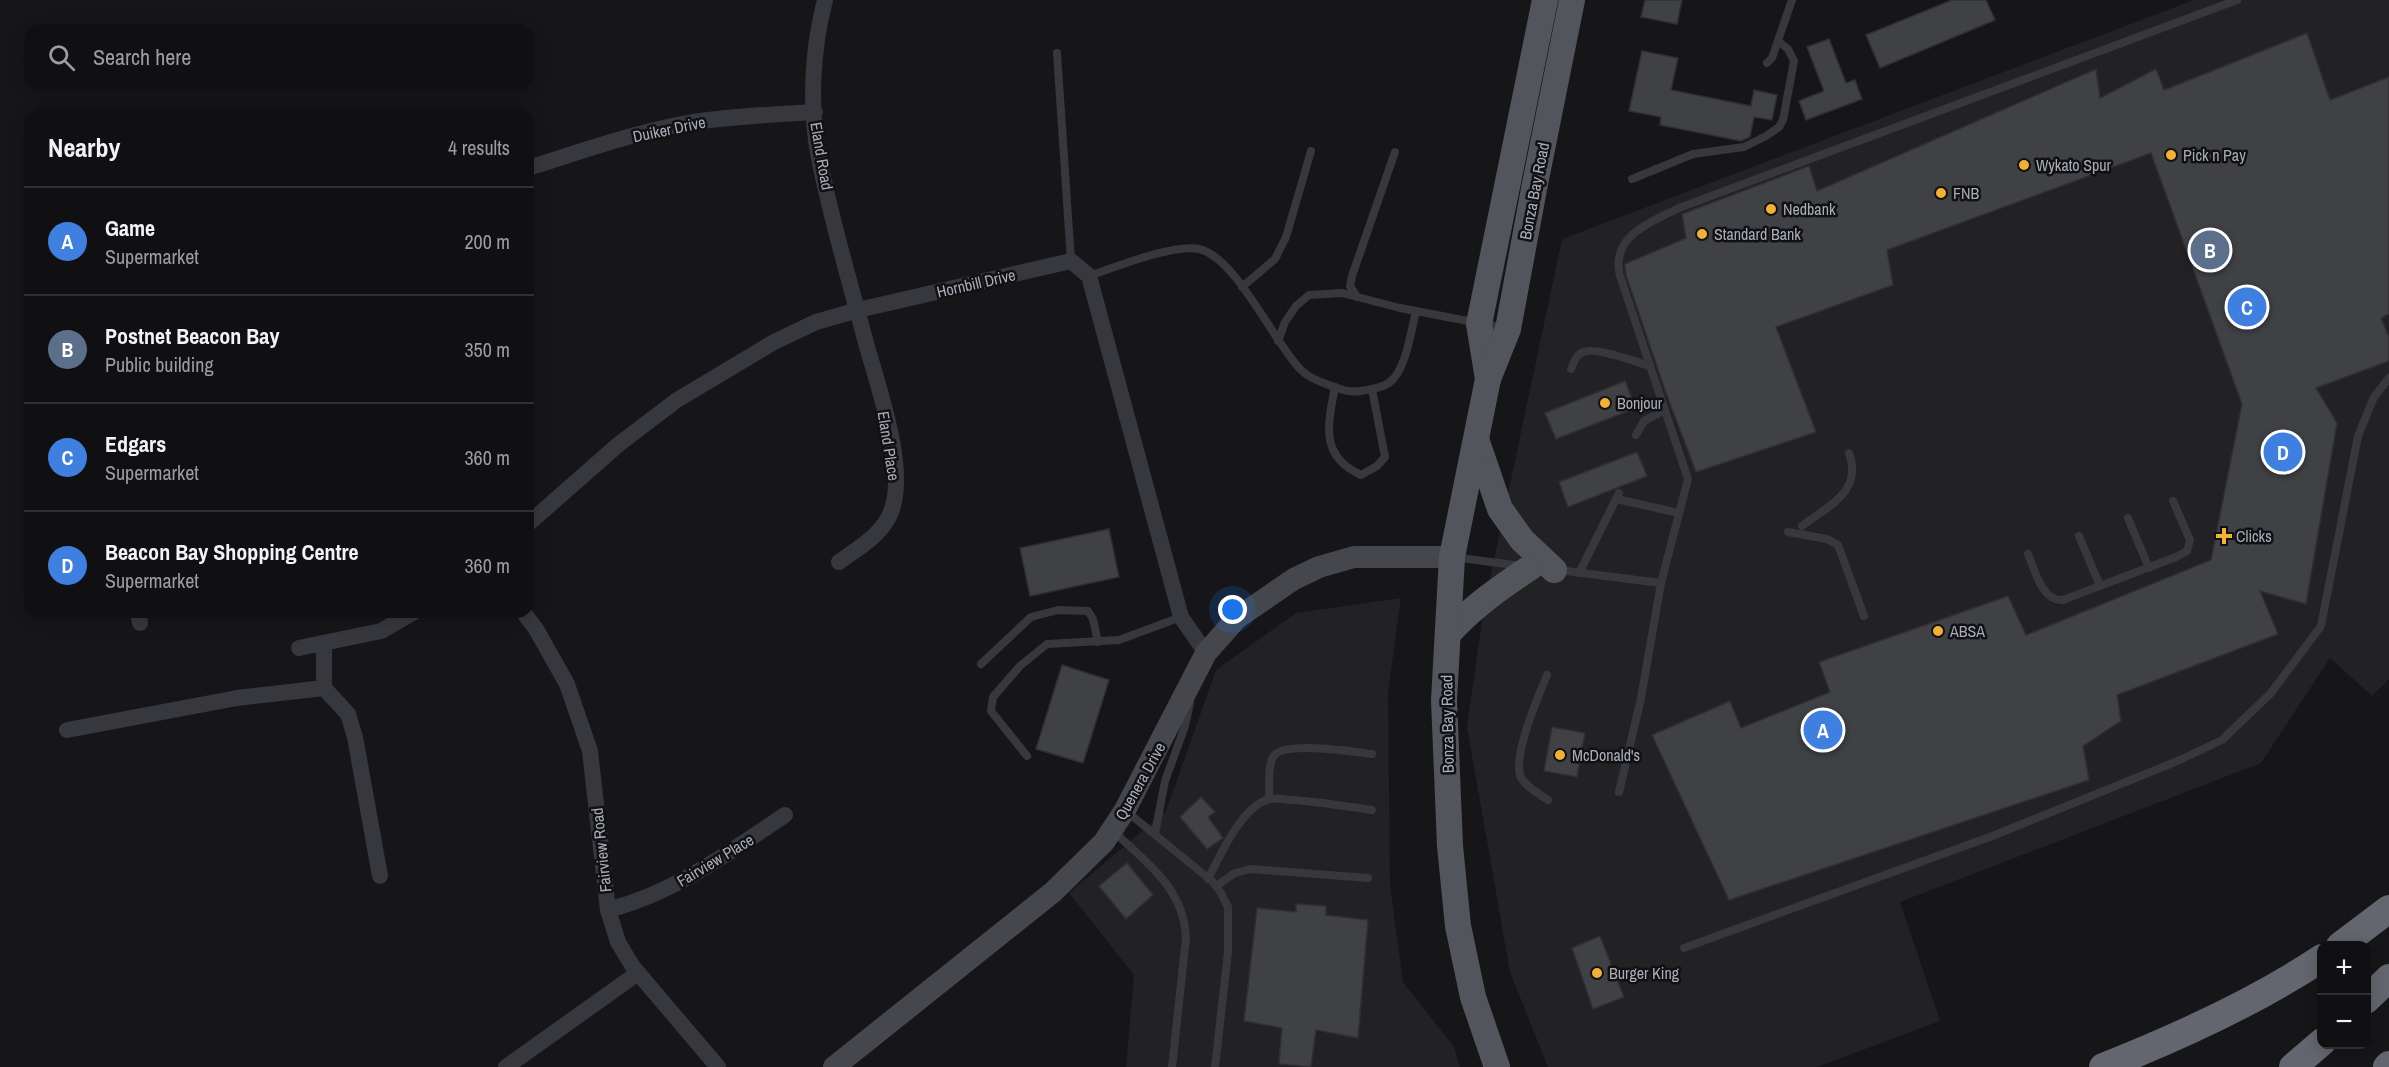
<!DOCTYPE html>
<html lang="en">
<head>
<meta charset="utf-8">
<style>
  body { margin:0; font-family:"Archivo Narrow",sans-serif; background:#19191b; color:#f1f3f6 }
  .controls { position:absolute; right:18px; bottom:18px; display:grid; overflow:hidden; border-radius:12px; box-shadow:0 3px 15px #0003 }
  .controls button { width:54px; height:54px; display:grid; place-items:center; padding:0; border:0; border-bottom:2px solid #303032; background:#101012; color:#f1f3f6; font:30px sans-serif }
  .you { position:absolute; left:1233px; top:610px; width:21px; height:21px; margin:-15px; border:4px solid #fff; border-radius:50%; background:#1a73e8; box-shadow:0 0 0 9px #1a73e833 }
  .badge { display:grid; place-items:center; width:39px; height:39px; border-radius:50%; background:#f2b134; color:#fff; font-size:20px; font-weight:700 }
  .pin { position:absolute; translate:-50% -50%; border:3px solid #fff; box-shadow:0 2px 6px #0006 }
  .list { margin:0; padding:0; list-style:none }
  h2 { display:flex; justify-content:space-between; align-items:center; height:78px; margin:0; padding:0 24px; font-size:26px }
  h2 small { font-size:20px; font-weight:400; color:#9c9d9f }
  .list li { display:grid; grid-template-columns:39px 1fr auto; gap:18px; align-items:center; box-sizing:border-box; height:108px; padding:0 24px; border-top:2px solid #303032 }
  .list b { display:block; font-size:22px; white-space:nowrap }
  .list p { margin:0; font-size:20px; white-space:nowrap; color:#9c9d9f }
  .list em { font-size:20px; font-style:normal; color:#9c9d9f }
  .icon { flex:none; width:33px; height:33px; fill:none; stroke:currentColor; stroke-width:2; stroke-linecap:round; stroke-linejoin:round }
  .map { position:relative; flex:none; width:2389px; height:1067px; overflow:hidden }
  .search { position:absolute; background:#101012; box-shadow:0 3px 15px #0003; left:24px; top:24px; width:510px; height:66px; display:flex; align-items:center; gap:15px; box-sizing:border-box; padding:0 21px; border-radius:18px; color:#9c9d9f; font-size:22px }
  .panel { position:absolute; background:#101012; box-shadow:0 3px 15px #0003; left:24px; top:108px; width:510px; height:510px; border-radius:18px }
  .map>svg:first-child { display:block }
  .built { fill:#222225 }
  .building { fill:#404145; stroke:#303034; stroke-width:1.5 }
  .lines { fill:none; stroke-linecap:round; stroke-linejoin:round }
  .lane { stroke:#37383d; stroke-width:8 }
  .street { stroke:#37383d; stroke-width:16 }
  .secondary { stroke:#45474d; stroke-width:22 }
  .primary { stroke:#53555c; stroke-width:26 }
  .highway { stroke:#63666e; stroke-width:28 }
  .poi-dot { fill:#f2b134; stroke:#111113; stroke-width:2 }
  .labels { text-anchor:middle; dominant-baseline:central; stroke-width:5; stroke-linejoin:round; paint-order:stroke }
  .street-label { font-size:16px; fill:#a8adb8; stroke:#111113 }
  .poi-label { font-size:16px; fill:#a8adb8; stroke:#111113; text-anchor:start }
</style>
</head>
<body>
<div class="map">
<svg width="2389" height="1067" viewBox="0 0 2389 1067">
  <rect width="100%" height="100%" fill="#161618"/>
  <g class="built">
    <path d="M2194 0H2389V679L2372 696 2330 658 2261 763 1900 902 1940 1021 1817 1067H1548L1510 972 1467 727 1484 607 1562 239Z"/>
    <path d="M1401 598 1388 692 1390 886 1403 982 1454 1047 1460 1067H1126L1134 975 1069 893 1166 811 1216 670 1296 613Z"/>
  </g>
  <g class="building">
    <path d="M1645 0H1682L1677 24 1641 17Z"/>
    <path d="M1952 0H1986L1995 20 1880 68 1866 35Z"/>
    <path d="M2307 33 2330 100 2389 77V314L2381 318 2389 337V361L2316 388 2337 423 2306 604 2260 591 2278 634 2117 695 2121 721 2083 746 2089 780 1729 900 1652 735 1730 701 1741 728 1830 692 1819 662 2008 596 2026 635 2211 560 2242 404 2151 153 1887 250 1893 285 1776 327 1816 432 1696 472 1665 390 1626 275 1625 264 1686 238 1682 214 1809 166 1817 191 2096 69 2100 98 2156 69 2164 90Z"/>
    <path d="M1829 39 1846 83 1855 80 1862 99 1806 120 1799 101 1824 91 1807 47Z"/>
    <path d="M1642 51 1678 58 1671 90 1751 106 1754 90 1777 95 1772 120 1754 117 1750 137 1741 141 1660 125 1661 117 1629 111Z"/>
    <path d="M1625 381 1636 408 1556 439 1545 413Z"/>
    <path d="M1637 452 1647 476 1568 507 1559 482Z"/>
    <path d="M1109 529 1119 577 1030 596 1020 548Z"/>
    <path d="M1062 665 1109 680 1083 763 1036 749Z"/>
    <path d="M1552 727 1585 733 1577 777 1544 771Z"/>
    <path d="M1201 797 1215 812 1208 817 1223 838 1207 849 1180 817Z"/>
    <path d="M1127 863 1153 895 1126 919 1099 886Z"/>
    <path d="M1296 904 1326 906V915L1368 920 1358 1038 1316 1030 1311 1067 1279 1064 1282 1028 1244 1021 1257 908 1296 912Z"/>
    <path d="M1600 936 1624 997 1593 1009 1572 948Z"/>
  </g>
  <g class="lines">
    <g class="lane">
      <path d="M1057 53 1071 261"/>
      <path d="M1767 63 1772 58 1792 0"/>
      <path d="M1632 179 1693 154 1744 147 1766 136 1779 127 1783 120 1794 61 1788 49 1778 41"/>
      <path d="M1089 276C1116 267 1172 244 1199 249 1236 257 1274 343 1301 370 1308 377 1320 382 1329 385 1340 389 1348 393 1360 391 1370 389 1381 389 1390 382 1406 370 1411 331 1416 311"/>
      <path d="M1242 287 1275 259 1286 237 1311 151"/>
      <path d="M1357 297 1350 286 1352 276 1395 152"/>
      <path d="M1278 341 1285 322 1296 306 1309 295 1342 293 1400 308 1505 328"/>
      <path d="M1571 369C1574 363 1575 356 1581 353 1594 345 1635 362 1650 366"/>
      <path d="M1335 387C1328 424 1319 456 1361 475L1377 466 1385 457 1372 389"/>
      <path d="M1636 435 1644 421 1665 410"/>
      <path d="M1616 499 1679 513"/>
      <path d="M2128 518 2149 568"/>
      <path d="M1802 526C1828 506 1863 492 1849 453"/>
      <path d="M1788 532 1827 539 1838 545 1864 616"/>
      <path d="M2079 536 2100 586"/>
      <path d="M2028 554C2035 570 2042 602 2063 600L2176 557 2187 551 2190 540 2173 501"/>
      <path d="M1453 557 1521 566"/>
      <path d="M1558 570 1661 583"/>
      <path d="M1579 573 1619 493"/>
      <path d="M981 664 1031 617 1058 610 1088 611 1093 619 1098 642"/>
      <path d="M1547 675C1538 697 1514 752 1520 775 1523 785 1539 794 1548 800"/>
      <path d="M1027 756 991 711 993 697 1020 666 1047 644 1119 640 1181 617"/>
      <path d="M1619 792 1641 698 1661 583 1688 479 1620 276C1610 236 1651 222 1679 208L2237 0"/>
      <path d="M1269 799C1270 786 1267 768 1273 757 1282 740 1354 752 1372 754"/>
      <path d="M1126 811 1213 882 1221 893 1228 907V952L1215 1067"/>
      <path d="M1112 830C1146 862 1184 888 1186 938L1172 1067"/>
      <path d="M1155 834 1165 781 1185 726 1190 703"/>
      <path d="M1208 879C1220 856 1242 805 1270 799 1276 797 1286 800 1293 800 1319 802 1346 806 1372 810"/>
      <path d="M1216 886 1235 873 1250 869 1368 878"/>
      <path d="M1684 948 1995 835 2180 760 2222 740 2271 693 2321 626 2358 436 2374 397 2389 378"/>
    </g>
    <g class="street">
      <path d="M825 0C812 50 809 107 819 158 831 220 850 282 866 343 878 387 908 469 891 512 882 535 858 548 839 562"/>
      <path d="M528 168C579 152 630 134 682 124 726 116 771 115 815 112"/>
      <path d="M528 524 619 444 677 400 774 342 816 322 858 310 1071 261 1089 276 1181 617 1206 653"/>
      <path d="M138 612 140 623"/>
      <path d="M523 612 536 629 567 684 590 751 608 910 618 942 633 967 718 1067"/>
      <path d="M324 643V688L348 714 355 737 380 876"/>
      <path d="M299 648 381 631 414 612"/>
      <path d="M67 730 237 698 324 688"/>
      <path d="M608 910C674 893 728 853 785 815"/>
      <path d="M506 1067 638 973"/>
    </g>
    <path class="secondary" d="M834 1067 1053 892 1104 842 1125 810 1206 653 1237 618 1294 579 1319 567 1354 557H1452"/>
    <g class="primary">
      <path d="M1488 379 1479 324 1545 0"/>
      <path d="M1477 442 1500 509 1522 540 1554 570"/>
      <path d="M1448 634C1472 607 1501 587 1531 567"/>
      <path d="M1497 1067 1473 997 1458 926 1450 846 1444 700 1452 557 1488 379 1508 329 1534 189 1572 0"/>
    </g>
    <g class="highway">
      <path d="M2340 946 2389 909"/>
      <path d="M2366 1000 2389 978"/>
      <path d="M2103 1067C2179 1037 2254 1003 2322 958"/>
      <path d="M2293 1067 2322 1042"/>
      <path d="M2387 1067 2389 1065"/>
    </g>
  </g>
  <g class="poi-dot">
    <circle cx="2171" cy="155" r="6"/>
    <circle cx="2024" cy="165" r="6"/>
    <circle cx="1941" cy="193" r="6"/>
    <circle cx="1771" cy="209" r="6"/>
    <circle cx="1702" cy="234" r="6"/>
    <circle cx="1605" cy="403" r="6"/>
    <path d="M2221 527h6v6h6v6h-6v6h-6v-6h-6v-6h6z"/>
    <circle cx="1938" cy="631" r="6"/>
    <circle cx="1560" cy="755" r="6"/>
    <circle cx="1597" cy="973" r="6"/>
  </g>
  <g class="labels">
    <g class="street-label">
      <text transform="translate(669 129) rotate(-12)">Duiker Drive</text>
      <text transform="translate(822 156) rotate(80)">Eland Road</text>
      <text transform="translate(1534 191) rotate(-79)">Bonza Bay Road</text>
      <text transform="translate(976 283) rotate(-13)">Hornbill Drive</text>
      <text transform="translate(889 446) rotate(81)">Eland Place</text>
      <text transform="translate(1447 724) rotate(-91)">Bonza Bay Road</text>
      <text transform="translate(1140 781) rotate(-61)">Quenera Drive</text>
      <text transform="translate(601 850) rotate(-96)">Fairview Road</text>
      <text transform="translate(715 860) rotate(-31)">Fairview Place</text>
    </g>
    <g class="poi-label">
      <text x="2183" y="155">Pick n Pay</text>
      <text x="2036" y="165">Wykato Spur</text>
      <text x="1953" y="193">FNB</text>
      <text x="1783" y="209">Nedbank</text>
      <text x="1714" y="234">Standard Bank</text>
      <text x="1617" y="403">Bonjour</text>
      <text x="2236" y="536">Clicks</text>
      <text x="1950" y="631">ABSA</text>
      <text x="1572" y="755">McDonald's</text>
      <text x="1609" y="973">Burger King</text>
    </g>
  </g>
</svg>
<div class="controls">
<button>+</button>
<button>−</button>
</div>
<div class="you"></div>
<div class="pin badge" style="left:1823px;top:730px;background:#3f7fe0">A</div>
<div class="pin badge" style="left:2210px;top:250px;background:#5c6f8a">B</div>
<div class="pin badge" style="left:2247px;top:307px;background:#3f7fe0">C</div>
<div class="pin badge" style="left:2283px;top:452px;background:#3f7fe0">D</div>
<div class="search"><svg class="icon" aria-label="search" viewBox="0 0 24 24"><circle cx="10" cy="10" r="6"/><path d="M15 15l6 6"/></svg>Search here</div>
<section class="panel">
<h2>Nearby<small>4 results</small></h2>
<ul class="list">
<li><span class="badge" style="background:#3f7fe0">A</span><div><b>Game</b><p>Supermarket</p></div><em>200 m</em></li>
<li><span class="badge" style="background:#5c6f8a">B</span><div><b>Postnet Beacon Bay</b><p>Public building</p></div><em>350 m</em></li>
<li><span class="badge" style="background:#3f7fe0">C</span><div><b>Edgars</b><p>Supermarket</p></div><em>360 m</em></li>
<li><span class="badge" style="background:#3f7fe0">D</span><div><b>Beacon Bay Shopping Centre</b><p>Supermarket</p></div><em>360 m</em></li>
</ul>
</section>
</div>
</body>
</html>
